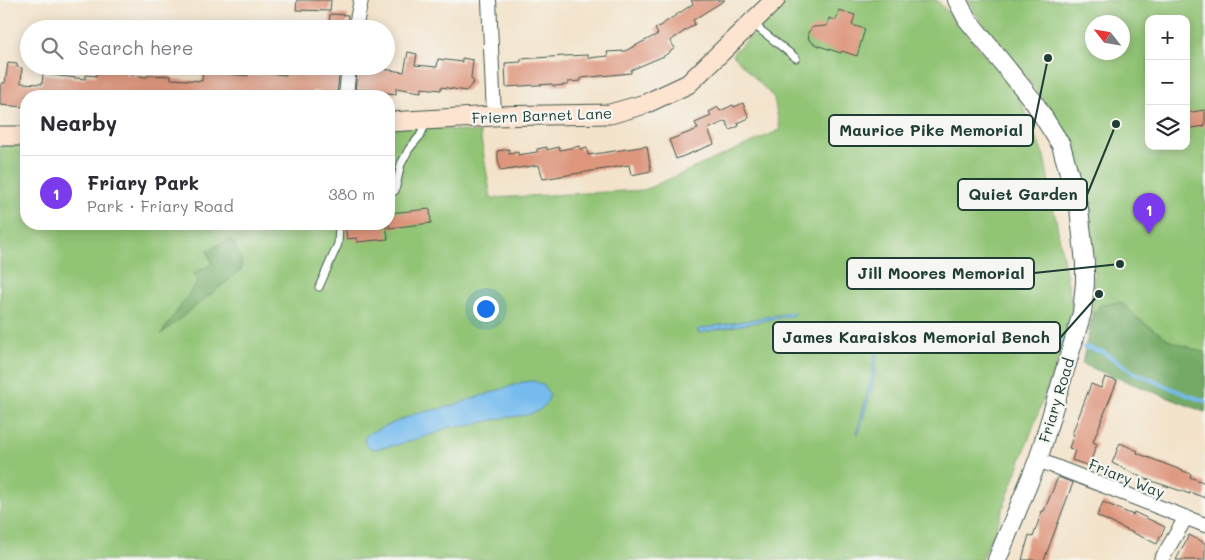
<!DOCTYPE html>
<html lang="en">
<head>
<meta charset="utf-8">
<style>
  body { margin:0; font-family:Mali,sans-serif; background:#f2f2f3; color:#2b2b33 }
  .controls { position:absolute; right:15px; top:15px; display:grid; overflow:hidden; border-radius:10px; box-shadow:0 2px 12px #0003 }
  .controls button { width:45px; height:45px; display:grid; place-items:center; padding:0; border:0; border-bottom:1px solid #e1e1e2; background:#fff; color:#2b2b33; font:25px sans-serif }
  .compass { position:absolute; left:1085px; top:15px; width:45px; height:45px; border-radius:50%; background:#fff; box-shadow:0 2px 12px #0003; rotate:301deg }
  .you { position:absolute; left:485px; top:308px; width:18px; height:18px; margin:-12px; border:4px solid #fff; border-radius:50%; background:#1a73e8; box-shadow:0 0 0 8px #1a73e833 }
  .badge { display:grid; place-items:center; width:32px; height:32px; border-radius:50%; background:#7c3aed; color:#fff; font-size:16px; font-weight:700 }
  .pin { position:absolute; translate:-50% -41px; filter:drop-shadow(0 1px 2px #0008) }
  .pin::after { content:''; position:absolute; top:26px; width:18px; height:15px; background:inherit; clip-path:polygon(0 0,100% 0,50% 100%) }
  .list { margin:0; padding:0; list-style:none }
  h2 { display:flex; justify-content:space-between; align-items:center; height:65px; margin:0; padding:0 20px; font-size:21px }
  h2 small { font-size:16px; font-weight:400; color:#7c7c81 }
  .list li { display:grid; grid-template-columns:32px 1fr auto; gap:15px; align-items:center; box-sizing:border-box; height:75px; padding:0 20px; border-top:1px solid #e1e1e2 }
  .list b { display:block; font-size:19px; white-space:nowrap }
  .list p { margin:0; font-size:16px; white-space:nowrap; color:#7c7c81 }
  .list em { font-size:16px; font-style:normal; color:#7c7c81 }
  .icon { flex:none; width:28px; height:28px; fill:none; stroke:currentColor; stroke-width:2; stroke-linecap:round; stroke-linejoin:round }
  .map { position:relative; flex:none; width:1205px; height:560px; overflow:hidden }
  .search { position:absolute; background:#fff; box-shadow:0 2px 12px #0003; left:20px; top:20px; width:375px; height:55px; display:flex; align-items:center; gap:12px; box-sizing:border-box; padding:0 18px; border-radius:28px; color:#7c7c81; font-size:19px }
  .panel { position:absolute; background:#fff; box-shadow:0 2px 12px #0003; left:20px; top:90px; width:375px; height:140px; border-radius:20px }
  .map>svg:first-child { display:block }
  .green { fill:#91c475; stroke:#588054; fill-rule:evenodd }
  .forest { fill:#74aa66; stroke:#4a744d }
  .water { fill:#76bbed; stroke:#4a7c90 }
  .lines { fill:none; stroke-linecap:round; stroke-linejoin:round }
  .stream { stroke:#76bbed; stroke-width:4 }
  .building { fill:#de967d }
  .service-casing { stroke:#3f564b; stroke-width:9 }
  .minor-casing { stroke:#3f564b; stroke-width:16 }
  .tertiary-casing { stroke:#3f564b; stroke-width:20 }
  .secondary-casing { stroke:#3f564b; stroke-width:21 }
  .service { stroke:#fff; stroke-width:7 }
  .minor { stroke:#fff; stroke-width:14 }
  .tertiary { stroke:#fff; stroke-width:18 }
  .secondary { stroke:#fde4d1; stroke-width:19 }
  .labels { text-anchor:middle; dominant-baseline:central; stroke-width:4.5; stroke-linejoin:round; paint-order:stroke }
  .street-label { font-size:15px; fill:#1f3d34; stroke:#f6f6f2 }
  .leader { fill:none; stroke:#1f3d34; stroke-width:2 }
  .callout-dot { fill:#1f3d34; stroke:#f6f6f2; stroke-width:2 }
  .callout { fill:#f6f6f2; stroke:#1f3d34; stroke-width:2 }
  .callout-label { font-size:16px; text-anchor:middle; font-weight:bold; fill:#1f3d34 }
</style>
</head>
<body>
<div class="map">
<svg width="1205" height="560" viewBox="0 0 1205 560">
  <rect width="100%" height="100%" fill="#f6f6f2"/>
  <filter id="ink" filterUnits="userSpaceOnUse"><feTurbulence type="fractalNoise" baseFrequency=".02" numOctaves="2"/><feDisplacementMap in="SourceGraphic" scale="10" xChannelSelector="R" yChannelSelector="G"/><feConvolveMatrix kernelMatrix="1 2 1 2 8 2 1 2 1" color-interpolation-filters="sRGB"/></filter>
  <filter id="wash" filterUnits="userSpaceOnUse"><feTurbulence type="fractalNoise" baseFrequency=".0096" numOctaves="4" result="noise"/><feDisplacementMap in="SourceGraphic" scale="20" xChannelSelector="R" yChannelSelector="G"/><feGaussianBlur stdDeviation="1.12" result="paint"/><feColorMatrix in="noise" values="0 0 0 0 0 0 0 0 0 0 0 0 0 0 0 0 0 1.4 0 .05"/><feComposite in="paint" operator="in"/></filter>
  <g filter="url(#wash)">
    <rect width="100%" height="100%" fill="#f3e3cb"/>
    <g class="green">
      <path d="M789 0H937L1018 94 1044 156 1074 316 994 533 981 560H0V145L26 144V224H389V127L412 125 480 133 491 198 644 190 780 130 774 98 732 54Z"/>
      <path d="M968 0H1205V412L1082 364 1092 317 1095 263 1089 204 1068 137 1036 90 974 12ZM1149 19H1186V146H1149ZM1092 22H1122V52H1092Z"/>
    </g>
    <g class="forest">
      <path d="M231 239 240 255 242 269 161 334 198 281 194 273 212 264 207 250Z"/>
      <path d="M1122 302 1137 318 1171 341 1205 353V412L1082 364 1092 317 1100 305Z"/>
    </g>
    <g class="water">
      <path d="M794 312V315L698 333V329Z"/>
      <path d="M877 329H879L875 375 859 433H857L872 375Z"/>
      <path d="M534 381 543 385 550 395 546 404 538 411 528 415 502 418 467 426 448 427 434 434 397 445 375 449 366 446 364 439 369 433 415 414 451 406 523 382Z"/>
    </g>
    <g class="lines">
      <g class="stream">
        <path d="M1021 329 1063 341"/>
        <path d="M1084 347 1103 352 1133 372 1187 395 1205 401"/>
      </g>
    </g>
    <g id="blocks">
      <g class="building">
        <path d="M297 0H331L330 11 296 10Z"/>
        <path d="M691 0H725L693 20 695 24 670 41 675 48 664 56 631 70V73L581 78V81L568 82V85L553 86 552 84 506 87 505 63 521 62V59L565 56 588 55V58L608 56 607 52 625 51 658 34 655 29 693 4Z"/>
        <path d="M839 10 855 15 852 25 865 29 857 56 842 51 841 53 816 45 809 40 808 32 813 27 827 26 829 18 836 20Z"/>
        <path d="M330 14 348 15 346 27 329 26Z"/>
        <path d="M408 52 417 54 415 65 437 67 438 59 462 62V58L473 60 471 78 474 82 466 91 441 87V90L422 88 421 92 396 88V94L355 89 358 66H382V69L404 72Z"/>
        <path d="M8 63 17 64V67L22 68 21 83 42 84 43 74 85 79 86 75 96 76 97 66 125 68V74L147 77 148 75 171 76V79L202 81 203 68 219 69V73L248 76V71L286 75V68L323 70V66H340L337 95 312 91V96H26V107L0 105V85H2V83H5Z"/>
        <path d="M743 103 749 118 738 123 739 126 730 130 726 121 708 129 714 144 676 159 669 140 698 129 695 123 711 116 709 112 718 107 720 111 733 105 734 107Z"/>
        <path d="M1205 110V126L1186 129V113Z"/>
        <path d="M580 146V149L587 148 588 155 647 146 651 171 631 175 629 165 543 179 539 165 500 171 497 151 509 149V154L518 152V155L537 152V149L547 147V150L559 147 560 150Z"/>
        <path d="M430 209 431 223 389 228V213Z"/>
        <path d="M345 224H386L388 239 357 242V238L347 239Z"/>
        <path d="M1105 377 1117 381 1093 442 1097 444 1089 466 1072 460 1075 450 1069 448 1074 434H1072L1091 384 1101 388Z"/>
        <path d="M1120 443 1138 451 1137 453 1191 474 1190 477 1205 483V498L1190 492V494L1143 478 1112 463Z"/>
        <path d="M1058 477 1073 483 1044 560H1022L1029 535 1033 537 1042 511H1044Z"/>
        <path d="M1103 502 1133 515 1134 512 1165 527 1157 544 1097 516Z"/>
        <path d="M1189 535 1205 543V560H1176Z"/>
      </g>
    </g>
  </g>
  <g filter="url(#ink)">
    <use href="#blocks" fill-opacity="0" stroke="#3f564b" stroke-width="1"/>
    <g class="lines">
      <defs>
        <g id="service">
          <path d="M753 24 796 58"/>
          <path d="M389 192 395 191 401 164 409 149 420 136 427 121"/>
          <path d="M319 287 338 244 339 224"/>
        </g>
        <g id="minor">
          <path d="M489 0 494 116"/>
          <path d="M355 29 361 0"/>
          <path d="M346 96 349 66"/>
          <path d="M1038 460 1205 525"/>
          <path d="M1161 560 1185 519"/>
        </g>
        <path id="tertiary" d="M957 0 967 19 1034 102 1061 145 1079 208 1085 263V283L1082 313 1038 460 997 560"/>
        <g id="secondary">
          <path d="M389 122 494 116 610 114 645 104 688 84 775 0"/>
          <path d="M0 136H26"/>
        </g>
      </defs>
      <use href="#service" class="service-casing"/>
      <use href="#minor" class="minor-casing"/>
      <use href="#tertiary" class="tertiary-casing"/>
      <use href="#secondary" class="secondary-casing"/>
      <use href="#service" class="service"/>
      <use href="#minor" class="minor"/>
      <use href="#tertiary" class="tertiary"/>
      <use href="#secondary" class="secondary"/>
    </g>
  </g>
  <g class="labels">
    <g class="street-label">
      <text transform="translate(542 115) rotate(-2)">Friern Barnet Lane</text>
      <text transform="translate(1056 400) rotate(-73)">Friary Road</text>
      <text transform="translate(1127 478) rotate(22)">Friary Way</text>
    </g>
  </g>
  <path class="leader" d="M1048 58L1033 130M1116 124L1087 195M1120 264L1034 273M1099 294L1060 338"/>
  <g class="callout-dot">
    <circle cx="1048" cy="58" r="5"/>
    <circle cx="1116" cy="124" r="5"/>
    <circle cx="1120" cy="264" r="5"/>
    <circle cx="1099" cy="294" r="5"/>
  </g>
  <g class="callout">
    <rect x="829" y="115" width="204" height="31" rx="5"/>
    <rect x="958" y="179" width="129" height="31" rx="5"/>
    <rect x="847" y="258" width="187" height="31" rx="5"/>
    <rect x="773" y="322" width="287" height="31" rx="5"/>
  </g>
  <g class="callout-label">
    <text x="931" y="136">Maurice Pike Memorial</text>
    <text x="1023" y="200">Quiet Garden</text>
    <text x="941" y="279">Jill Moores Memorial</text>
    <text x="916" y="343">James Karaiskos Memorial Bench</text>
  </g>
</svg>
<div class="controls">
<button>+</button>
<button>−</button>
<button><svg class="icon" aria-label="layers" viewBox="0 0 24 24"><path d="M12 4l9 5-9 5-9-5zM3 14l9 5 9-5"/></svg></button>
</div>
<svg class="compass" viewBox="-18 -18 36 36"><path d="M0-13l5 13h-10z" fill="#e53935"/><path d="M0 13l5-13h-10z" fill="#7c7c81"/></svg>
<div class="you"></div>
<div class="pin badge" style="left:1149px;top:234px">1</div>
<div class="search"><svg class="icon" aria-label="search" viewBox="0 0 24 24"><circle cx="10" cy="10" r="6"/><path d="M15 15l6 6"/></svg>Search here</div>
<section class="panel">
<h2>Nearby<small></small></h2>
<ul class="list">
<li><span class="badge">1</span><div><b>Friary Park</b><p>Park · Friary Road</p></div><em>380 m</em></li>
</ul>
</section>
</div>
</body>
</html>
